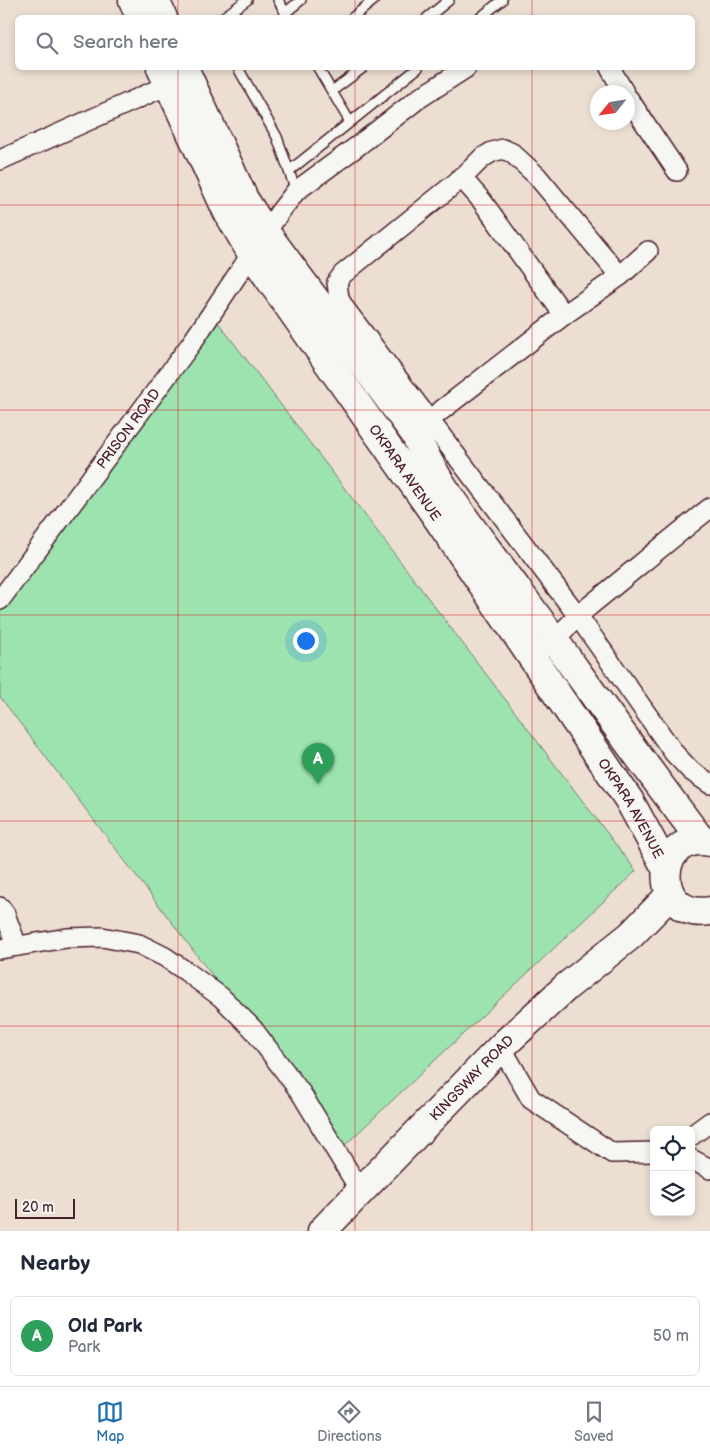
<!DOCTYPE html>
<html lang="en">
<head>
<meta charset="utf-8">
<style>
  body { margin:0; font-family:"Balsamiq Sans",sans-serif; background:#f2f2f3; color:#1f2937 }
  .controls { position:absolute; right:15px; bottom:15px; display:grid; overflow:hidden; border-radius:8px; box-shadow:0 2px 8px #0003 }
  .controls button { width:45px; height:45px; display:grid; place-items:center; padding:0; border:0; border-bottom:1px solid #e0e1e3; background:#fff; color:#1f2937; font:25px sans-serif }
  .compass { position:absolute; left:590px; top:85px; width:45px; height:45px; border-radius:50%; background:#fff; box-shadow:0 2px 8px #0003; rotate:240deg }
  .scale { position:absolute; left:15px; bottom:12px; width:60px; box-sizing:border-box; padding-left:5px; border:2px solid #4a1f2b; border-top:0; font-size:14px; line-height:18px; white-space:nowrap; color:#4a1f2b; -webkit-text-stroke:4px #f6f6f2; paint-order:stroke }
  .you { position:absolute; left:305px; top:640px; width:18px; height:18px; margin:-12px; border:4px solid #fff; border-radius:50%; background:#1a73e8; box-shadow:0 0 0 8px #1a73e833 }
  .badge { display:grid; place-items:center; width:32px; height:32px; border-radius:50%; background:#1f6fb2; color:#fff; font-size:16px; font-weight:700 }
  .pin { position:absolute; translate:-50% -41px; filter:drop-shadow(0 1px 2px #0008) }
  .pin::after { content:''; position:absolute; top:26px; width:18px; height:15px; background:inherit; clip-path:polygon(0 0,100% 0,50% 100%) }
  .list { margin:0; padding:0; list-style:none }
  h2 { display:flex; justify-content:space-between; align-items:center; height:65px; margin:0; padding:0 20px; font-size:21px }
  h2 small { font-size:16px; font-weight:400; color:#747a83 }
  .list li { display:grid; grid-template-columns:32px 1fr auto; gap:15px; align-items:center; box-sizing:border-box; height:80px; margin:0 10px 10px; padding:0 10px; border:1px solid #e0e1e3; border-radius:8px }
  .list b { display:block; font-size:19px; white-space:nowrap }
  .list p { margin:0; font-size:16px; white-space:nowrap; color:#747a83 }
  .list em { font-size:16px; font-style:normal; color:#747a83 }
  .icon { flex:none; width:28px; height:28px; fill:none; stroke:currentColor; stroke-width:2; stroke-linecap:round; stroke-linejoin:round }
  .map { position:relative; flex:none; width:710px; height:1231px; overflow:hidden }
  .search { position:absolute; background:#fff; box-shadow:0 2px 8px #0003; left:15px; right:15px; top:15px; height:55px; display:flex; align-items:center; gap:12px; box-sizing:border-box; padding:0 18px; border-radius:8px; color:#747a83; font-size:19px }
  .sheet { height:155px; background:#fff }
  nav { display:flex; justify-content:space-around; align-items:center; box-sizing:border-box; height:70px; border-top:1px solid #e0e1e3; background:#fff; font-size:14px; color:#747a83 }
  nav a { display:grid; justify-items:center; gap:2px }
  nav .on { color:#1f6fb2 }
  .map>svg:first-child { display:block }
  .green { fill:#9ce3b0; stroke:#73816e }
  .lines { fill:none; stroke-linecap:round; stroke-linejoin:round }
  .service-casing { stroke:#4a1f2b; stroke-width:12 }
  .minor-casing { stroke:#4a1f2b; stroke-width:22 }
  .primary-casing { stroke:#4a1f2b; stroke-width:31 }
  .service { stroke:#f6f6f2; stroke-width:9 }
  .minor { stroke:#f6f6f2; stroke-width:19 }
  .primary { stroke:#f6f6f2; stroke-width:28 }
  .grid { fill:none; stroke:#d62828; stroke-width:1; stroke-opacity:0.55 }
  .labels { text-anchor:middle; dominant-baseline:central; stroke-width:4; stroke-linejoin:round; paint-order:stroke }
  .street-label { font-size:14px; fill:#4a1f2b; stroke:#f6f6f2 }
</style>
</head>
<body>
<div class="map">
<svg width="710" height="1231" viewBox="0 0 710 1231">
  <rect width="100%" height="100%" fill="#ecdfd2"/>
  <filter id="ink" filterUnits="userSpaceOnUse"><feTurbulence type="fractalNoise" baseFrequency=".02" numOctaves="2"/><feDisplacementMap in="SourceGraphic" scale="10" xChannelSelector="R" yChannelSelector="G"/><feConvolveMatrix kernelMatrix="1 2 1 2 8 2 1 2 1" color-interpolation-filters="sRGB"/></filter>
  <g filter="url(#ink)">
    <path class="green" d="M211 313 636 871 343 1147 0 697V609Z"/>
    <g class="lines">
      <defs>
        <g id="service">
          <path d="M278 0 288 17"/>
          <path d="M285 13 301 0"/>
          <path d="M222 18 247 0"/>
          <path d="M352 18 374 0"/>
          <path d="M427 18 449 0"/>
          <path d="M480 18 502 0"/>
          <path d="M238 68 277 137 296 191"/>
          <path d="M318 68 350 122"/>
          <path d="M332 91 363 68"/>
          <path d="M289 171 418 68"/>
        </g>
        <g id="minor">
          <path d="M610 68 624 92"/>
          <path d="M628 98 677 171"/>
          <path d="M0 160 179 80"/>
          <path d="M461 177 482 201 564 315"/>
          <path d="M620 276 537 176 512 153 503 149 492 152 482 158 463 177 343 274 337 282 339 299 345 309 578 616 674 753 691 771 710 784"/>
          <path d="M421 428 429 420 564 315 620 276 648 251"/>
          <path id="s1" d="M0 600 191 344 279 213 296 191 355 148 418 99 466 68"/>
          <path d="M544 647C560 636 572 621 587 608 628 575 668 541 710 508"/>
          <path d="M0 907 5 914 17 946"/>
          <path d="M0 949 67 938 102 937 139 944 165 957 187 972 221 997 253 1029 301 1093 361 1192"/>
          <path d="M501 1047 531 1099 612 1153 654 1152"/>
          <path d="M691 1136 710 1122"/>
          <path d="M691 1159 710 1169"/>
        </g>
        <g id="primary">
          <path d="M133 0 140 18"/>
          <path d="M155 0 163 18"/>
          <path id="s2" d="M161 68 227 211 252 254 438 519 591 744 629 800 666 868"/>
          <path d="M184 68 244 199 266 233 415 434C439 491 483 542 519 592 580 675 639 759 701 840"/>
          <path d="M710 842C652 831 652 921 710 911"/>
          <path id="s3" d="M322 1231 501 1047 566 987 631 935 670 895"/>
        </g>
      </defs>
      <use href="#service" class="service-casing"/>
      <use href="#minor" class="minor-casing"/>
      <use href="#primary" class="primary-casing"/>
      <use href="#service" class="service"/>
      <use href="#minor" class="minor"/>
      <use href="#primary" class="primary"/>
    </g>
  </g>
  <path class="grid" d="M178 0V18M355 0V18M532 0V18M178 68V1231M355 68V1231M532 68V1231M0 205H710M0 410H710M0 615H710M0 821H710M0 1026H710"/>
  <g class="labels">
    <g class="street-label">
      <text stroke="none"><textPath href="#s1" startOffset="214">PRISON ROAD</textPath></text>
      <text stroke="none"><textPath href="#s2" startOffset="474">OKPARA AVENUE</textPath></text>
      <text stroke="none"><textPath href="#s2" startOffset="879">OKPARA AVENUE</textPath></text>
      <text stroke="none"><textPath href="#s3" startOffset="214">KINGSWAY ROAD</textPath></text>
    </g>
  </g>
</svg>
<div class="controls">
<button><svg class="icon" aria-label="locate" viewBox="0 0 24 24"><circle cx="12" cy="12" r="6"/><path d="M12 2v4M12 18v4M2 12h4M18 12h4"/></svg></button>
<button><svg class="icon" aria-label="layers" viewBox="0 0 24 24"><path d="M12 4l9 5-9 5-9-5zM3 14l9 5 9-5"/></svg></button>
</div>
<svg class="compass" viewBox="-18 -18 36 36"><path d="M0-13l5 13h-10z" fill="#e53935"/><path d="M0 13l5-13h-10z" fill="#747a83"/></svg>
<div class="scale">20 m</div>
<div class="you"></div>
<div class="pin badge" style="left:318px;top:784px;background:#2e9e5b">A</div>
<div class="search"><svg class="icon" aria-label="search" viewBox="0 0 24 24"><circle cx="10" cy="10" r="6"/><path d="M15 15l6 6"/></svg>Search here</div>
</div>
<section class="sheet">
<h2>Nearby<small></small></h2>
<ul class="list">
<li><span class="badge" style="background:#2e9e5b">A</span><div><b>Old Park</b><p>Park</p></div><em>50 m</em></li>
</ul>
</section>
<nav>
<a class="on"><svg class="icon" aria-label="map" viewBox="0 0 24 24"><path d="M3 6l6-2 6 2 6-2v14l-6 2-6-2-6 2zM9 4v14M15 6v14"/></svg>Map</a>
<a><svg class="icon" aria-label="directions" viewBox="0 0 24 24"><path d="M12 3l9 9-9 9-9-9zM9 14v-3h6M13 9l2 2-2 2"/></svg>Directions</a>
<a><svg class="icon" aria-label="saved" viewBox="0 0 24 24"><path d="M7 4h10v16l-5-4-5 4z"/></svg>Saved</a>
</nav>
</body>
</html>
